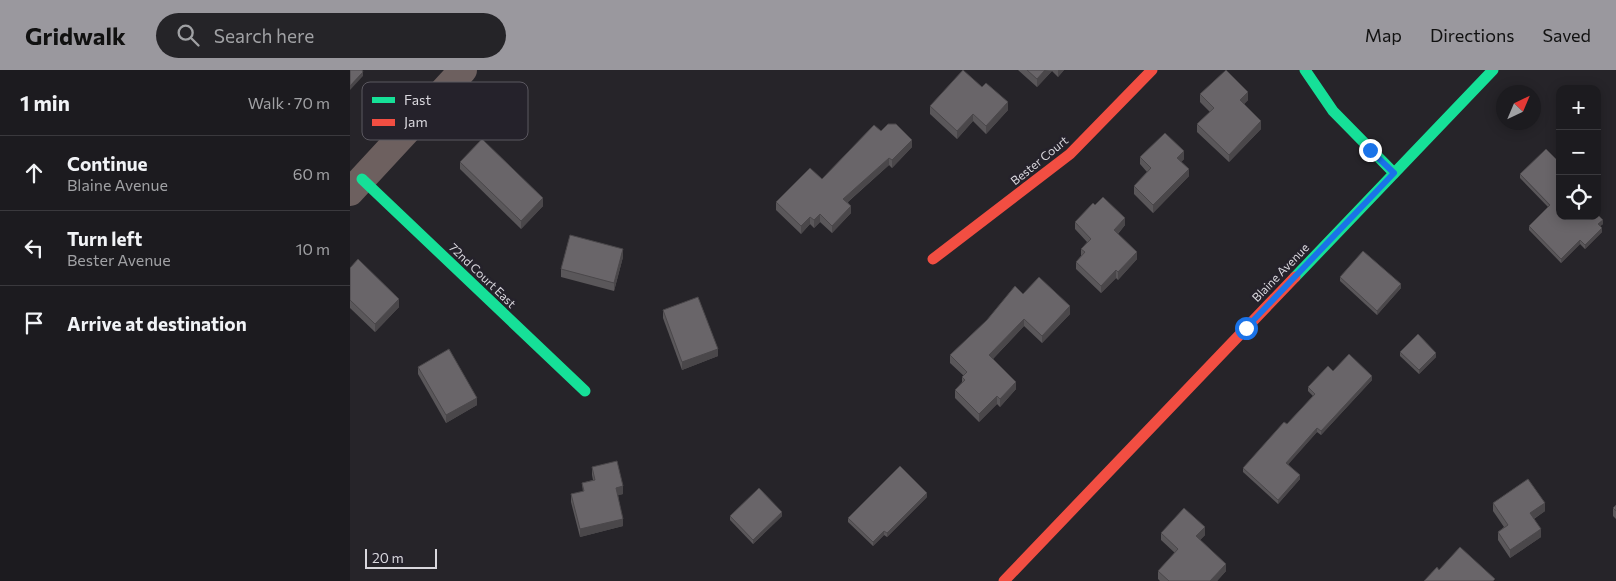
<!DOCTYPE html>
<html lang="en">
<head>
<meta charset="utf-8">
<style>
  body { margin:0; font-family:Commissioner,sans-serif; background:#252428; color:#f1f3f6 }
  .controls { position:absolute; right:15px; top:15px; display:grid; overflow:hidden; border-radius:10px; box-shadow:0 2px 12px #0003 }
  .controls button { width:45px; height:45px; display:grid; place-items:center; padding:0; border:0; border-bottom:1px solid #3a393d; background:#1c1b1f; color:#f1f3f6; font:25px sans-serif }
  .compass { position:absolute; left:1146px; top:15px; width:45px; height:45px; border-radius:50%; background:#1c1b1f; box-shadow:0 2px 12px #0003; rotate:44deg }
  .scale { position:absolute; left:15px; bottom:12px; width:72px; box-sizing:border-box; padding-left:5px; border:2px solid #d9d7dd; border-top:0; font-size:14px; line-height:18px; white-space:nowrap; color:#d9d7dd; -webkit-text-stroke:4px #25222b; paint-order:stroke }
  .stop { position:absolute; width:15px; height:15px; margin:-11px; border:4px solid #1a73e8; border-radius:50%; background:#fff }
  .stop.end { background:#1a73e8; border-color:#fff; box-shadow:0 1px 5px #0008 }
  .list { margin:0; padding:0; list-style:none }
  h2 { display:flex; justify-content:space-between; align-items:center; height:65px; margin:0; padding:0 20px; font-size:21px }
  h2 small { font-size:16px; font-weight:400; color:#a0a1a4 }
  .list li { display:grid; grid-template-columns:32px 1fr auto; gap:15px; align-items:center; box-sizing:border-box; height:75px; padding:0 20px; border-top:1px solid #3a393d }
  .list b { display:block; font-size:19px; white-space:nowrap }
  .list p { margin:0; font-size:16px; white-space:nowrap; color:#a0a1a4 }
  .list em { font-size:16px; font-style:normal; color:#a0a1a4 }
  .icon { flex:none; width:28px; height:28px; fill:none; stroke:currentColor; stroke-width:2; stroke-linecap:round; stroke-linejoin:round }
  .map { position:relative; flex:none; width:1266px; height:511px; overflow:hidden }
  header { display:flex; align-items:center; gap:30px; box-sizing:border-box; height:70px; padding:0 25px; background:#9a989e; color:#111 }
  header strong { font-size:24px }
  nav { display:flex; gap:28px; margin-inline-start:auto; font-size:18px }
  .search { width:350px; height:45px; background:#252428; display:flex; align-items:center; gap:12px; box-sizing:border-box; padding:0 18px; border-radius:28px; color:#a0a1a4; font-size:19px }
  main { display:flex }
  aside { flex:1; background:#1c1b1f }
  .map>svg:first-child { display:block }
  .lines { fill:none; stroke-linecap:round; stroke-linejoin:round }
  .street { stroke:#6d605f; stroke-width:28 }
  .fast { stroke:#16e098; stroke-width:11 }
  .jam { stroke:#f24e42; stroke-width:11 }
  .wall { fill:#5a575a }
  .shaded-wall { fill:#4a474a }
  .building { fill:#696569; stroke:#4a474a }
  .route { stroke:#1a73e8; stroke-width:6 }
  .labels { text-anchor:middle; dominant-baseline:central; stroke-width:5; stroke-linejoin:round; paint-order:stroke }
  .street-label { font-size:12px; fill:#d9d7dd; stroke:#25222b }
  .key { fill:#25222b; stroke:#5b5860; stroke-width:1 }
  .key-label { font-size:14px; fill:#d9d7dd }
</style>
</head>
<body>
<header>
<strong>Gridwalk</strong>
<div class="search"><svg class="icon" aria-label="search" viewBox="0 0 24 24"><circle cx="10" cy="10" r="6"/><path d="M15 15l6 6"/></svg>Search here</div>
<nav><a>Map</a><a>Directions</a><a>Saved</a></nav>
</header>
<main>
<aside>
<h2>1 min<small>Walk · 70 m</small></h2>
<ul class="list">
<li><svg class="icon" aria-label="ahead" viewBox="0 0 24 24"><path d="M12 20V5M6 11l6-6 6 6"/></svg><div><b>Continue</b><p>Blaine Avenue</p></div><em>60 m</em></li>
<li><svg class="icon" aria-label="left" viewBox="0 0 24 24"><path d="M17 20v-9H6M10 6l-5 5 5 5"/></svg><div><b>Turn left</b><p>Bester Avenue</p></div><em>10 m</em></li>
<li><svg class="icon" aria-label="arrive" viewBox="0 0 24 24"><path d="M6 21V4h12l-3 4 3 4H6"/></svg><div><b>Arrive at destination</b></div></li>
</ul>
</aside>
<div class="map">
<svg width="1266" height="511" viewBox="0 0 1266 511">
  <rect width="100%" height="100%" fill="#262429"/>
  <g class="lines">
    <path class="street" d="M0 122 113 0"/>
    <g class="fast">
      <path d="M955 0 983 41 1044 103"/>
      <path d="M12 109 235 321"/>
      <path d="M945 207 1143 0"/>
    </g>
    <g class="jam">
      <path d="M583 189 720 84 802 0"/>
      <path d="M654 511 945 207"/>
    </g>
  </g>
  <g class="wall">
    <path d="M668 0H714L708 7 702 1 687 17Z"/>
    <path d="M632 17 658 40 636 64 623 51 607 69 580 44V36Z"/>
    <path d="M850 24 898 30 894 34 911 59 879 92 847 62V54L860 42 850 32Z"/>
    <path d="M531 61 562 77 542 98 539 95 498 132 501 143 482 163 470 152 464 158 460 154 451 164 426 140V132L472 109Z"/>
    <path d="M790 87 834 89 831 92 839 106 803 143 784 124V116L797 102 790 94Z"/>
    <path d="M110 92 193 136 171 159 110 99Z"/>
    <path d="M1170 104 1210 146 1253 154 1250 156 1252 162 1235 179 1230 174 1211 193 1179 160V156L1198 137 1170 108Z"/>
    <path d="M745 135 775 155 768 164 787 189 768 210 766 208 751 223 726 199V192L731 186V179L737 172 725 159V152Z"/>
    <path d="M273 187 264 221 211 207V199Z"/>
    <path d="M0 198 49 237 25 262 0 238Z"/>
    <path d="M990 207 1051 218 1027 245 990 211Z"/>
    <path d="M673 224 720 244 692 273 674 256 643 289 666 319 650 337 647 334 629 352 605 328V320L612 312V307L614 306 600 293V285Z"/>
    <path d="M313 240 368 286 332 300 313 248Z"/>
    <path d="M1050 282 1086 287 1069 304 1050 286Z"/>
    <path d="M68 297 127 335 96 353 68 304Z"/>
    <path d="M983 301 1022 310 971 365 967 362 938 394 950 409 928 434 893 402V398L937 354 963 326 958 321V317Z"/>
    <path d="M242 397 273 424 268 425 273 456 230 467 221 432V424L233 422 232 413 243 410 242 405Z"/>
    <path d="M577 427 537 467 534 465 523 476 498 452V448Z"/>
    <path d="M1143 433 1195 441 1184 449 1191 467 1160 488 1148 470V462L1154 457 1143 441Z"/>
    <path d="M1266 435V449L1263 446V438Z"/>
    <path d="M380 446H432L403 474 380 450Z"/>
    <path d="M811 463 855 465 850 470 876 501 867 511H810L808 509V501L825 483 811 470Z"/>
  </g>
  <g class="shaded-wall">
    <path d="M695 0 702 1 687 17V9Z"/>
    <path d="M708 0H714L708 7Z"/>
    <path d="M13 2V6L0 20V16Z"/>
    <path d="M898 22V30L890 38V30Z"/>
    <path d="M658 32V40L636 64V56Z"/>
    <path d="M623 44V51L607 69V61Z"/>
    <path d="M911 51V59L879 92V85Z"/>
    <path d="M562 70V77L542 98V90Z"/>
    <path d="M834 81V89L827 96V88Z"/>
    <path d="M539 88V95L493 136V129Z"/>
    <path d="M839 99V106L803 143V135Z"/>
    <path d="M193 128V136L171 159V151Z"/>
    <path d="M501 136V143L482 163V156Z"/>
    <path d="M470 144V152L464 158V150Z"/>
    <path d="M460 147V154L451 164V156Z"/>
    <path d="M775 148V155L764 168V160Z"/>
    <path d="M1253 150V154L1248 158V154Z"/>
    <path d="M1252 158V162L1235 179V175Z"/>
    <path d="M1230 170V174L1211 193V189Z"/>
    <path d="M273 179V187L264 221V213Z"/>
    <path d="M787 182V189L768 210V202Z"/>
    <path d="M766 200V208L751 223V216Z"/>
    <path d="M1051 214V218L1027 245V241Z"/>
    <path d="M49 229V237L25 262V254Z"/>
    <path d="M720 236V244L692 273V266Z"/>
    <path d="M674 249V256L639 293V285Z"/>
    <path d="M368 279V286L332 300V292Z"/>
    <path d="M1086 283V287L1069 304V300Z"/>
    <path d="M1022 306V310L971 365V361Z"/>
    <path d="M666 312V319L650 337V329Z"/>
    <path d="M647 326V334L629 352V344Z"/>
    <path d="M127 328V335L96 353V345Z"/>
    <path d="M967 358V362L936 397V393Z"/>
    <path d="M950 405V409L928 434V430Z"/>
    <path d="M273 416V424L266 426V418Z"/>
    <path d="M577 423V427L537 467V463Z"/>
    <path d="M1195 433V441L1180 451V443Z"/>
    <path d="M432 442V446L403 474V470Z"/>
    <path d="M273 449V456L230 467V459Z"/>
    <path d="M855 457V465L846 474V466Z"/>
    <path d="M1191 459V467L1160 488V480Z"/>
    <path d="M534 461V465L523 476V472Z"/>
    <path d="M876 494V501L867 511H860Z"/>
  </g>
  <g class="building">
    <path d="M0 0H12L13 2 0 16Z"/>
    <path d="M613 0 632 17 636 13 658 32 636 56 623 44 607 61 580 36Z"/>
    <path d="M677 0H695L687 9Z"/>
    <path d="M876 0 898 22 890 30 911 51 879 85 847 54 864 38 850 24Z"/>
    <path d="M538 54H546L562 70 542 90 539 88 493 129 501 136 482 156 470 144 464 150 460 147 451 156 426 132 460 98 472 109 524 55 531 61Z"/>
    <path d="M815 63 834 81 827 88 839 99 803 135 784 116 801 98 790 87Z"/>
    <path d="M132 69 193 128 171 151 110 92Z"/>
    <path d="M1196 79 1210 93V146H1247V144L1253 150 1248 154 1252 158 1235 175 1230 170 1211 189 1179 156 1200 135 1170 104Z"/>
    <path d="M753 127 775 148 764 160 787 182 768 202 766 200 751 216 726 192 735 182 731 179 741 169 725 152 743 133 745 135Z"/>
    <path d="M220 165 273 179 264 213 211 199Z"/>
    <path d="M1013 181 1051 214 1027 241 990 207Z"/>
    <path d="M8 189 49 229 25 254 0 230V198Z"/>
    <path d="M689 207 720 236 692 266 674 249 639 285 666 312 650 329 647 326 629 344 605 320 615 310 612 307 617 302 600 285 637 250 665 216 673 224Z"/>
    <path d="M348 227 368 279 332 292 313 240Z"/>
    <path d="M1068 264 1086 283 1069 300 1050 282Z"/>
    <path d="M99 279 127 328 96 345 68 297Z"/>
    <path d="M999 284 1022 306 971 361 967 358 936 393 950 405 928 430 893 398 934 352 937 354 965 324 958 317 978 296 983 301Z"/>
    <path d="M267 391 273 416 266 418 273 449 230 459 221 424 234 421 232 413 245 410 242 397Z"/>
    <path d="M550 396 577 423 537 463 534 461 523 472 498 448Z"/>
    <path d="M1178 409 1195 433 1180 443 1191 459 1160 480 1148 462 1158 455 1143 433Z"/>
    <path d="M409 418 432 442 403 470 380 446Z"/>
    <path d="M1266 435V441L1263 438Z"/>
    <path d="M834 438 855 457 846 466 876 494 860 511H819L808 501 828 479 811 463Z"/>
    <path d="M1110 477 1145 509 1143 511H1074L1087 497 1089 500Z"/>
  </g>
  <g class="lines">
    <path class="route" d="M896 258 1044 103 1020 80"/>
  </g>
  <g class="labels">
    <g class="street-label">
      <text transform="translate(689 90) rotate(-39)">Bester Court</text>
      <text transform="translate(930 202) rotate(-46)">Blaine Avenue</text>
      <text transform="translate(133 205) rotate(44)">72nd Court East</text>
    </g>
  </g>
  <rect x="12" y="12" width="166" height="58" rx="8" class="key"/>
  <rect x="22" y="27" width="23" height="6" fill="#16e098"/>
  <rect x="22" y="49" width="23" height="7" fill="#f24e42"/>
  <g class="key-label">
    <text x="54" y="35">Fast</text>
    <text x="54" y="57">Jam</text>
  </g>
</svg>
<div class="controls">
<button>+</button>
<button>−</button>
<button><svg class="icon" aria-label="locate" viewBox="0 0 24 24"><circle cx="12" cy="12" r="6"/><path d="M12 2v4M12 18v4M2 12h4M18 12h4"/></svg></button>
</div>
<svg class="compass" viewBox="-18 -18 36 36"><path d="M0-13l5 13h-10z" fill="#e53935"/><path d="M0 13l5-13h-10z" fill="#a0a1a4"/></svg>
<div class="scale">20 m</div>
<div class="stop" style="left:896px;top:258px"></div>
<div class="stop end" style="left:1020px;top:80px"></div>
</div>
</main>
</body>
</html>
